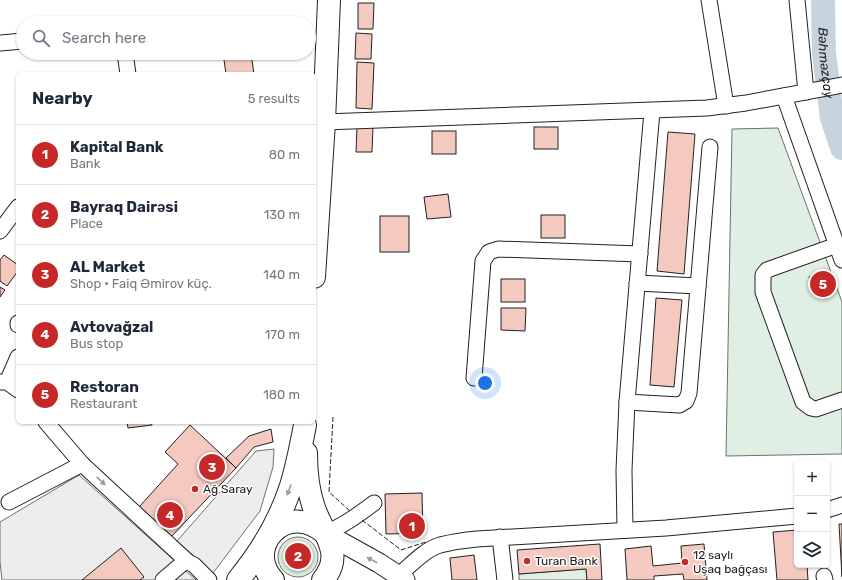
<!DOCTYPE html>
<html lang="en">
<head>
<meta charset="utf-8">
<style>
  body { margin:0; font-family:Rubik,sans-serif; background:#f6f6f7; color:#1f2937 }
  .controls { position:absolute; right:12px; bottom:12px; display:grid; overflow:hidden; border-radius:6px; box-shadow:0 1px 3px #0004 }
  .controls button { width:36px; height:36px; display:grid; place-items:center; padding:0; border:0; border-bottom:1px solid #e0e1e3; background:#fff; color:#1f2937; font:20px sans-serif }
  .you { position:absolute; left:485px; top:383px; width:14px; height:14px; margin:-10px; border:3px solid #fff; border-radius:50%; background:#1a73e8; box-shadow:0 0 0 6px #1a73e833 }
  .badge { display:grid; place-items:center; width:26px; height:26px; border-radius:50%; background:#c62828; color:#fff; font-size:13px; font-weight:700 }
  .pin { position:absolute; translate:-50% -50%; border:2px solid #fff; box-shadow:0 1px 4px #0006 }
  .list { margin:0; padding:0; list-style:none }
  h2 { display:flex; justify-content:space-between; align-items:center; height:52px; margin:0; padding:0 16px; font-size:17px }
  h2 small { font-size:13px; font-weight:400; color:#747a83 }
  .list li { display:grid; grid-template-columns:26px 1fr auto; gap:12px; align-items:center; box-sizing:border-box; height:60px; padding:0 16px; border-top:1px solid #e0e1e3 }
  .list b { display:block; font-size:15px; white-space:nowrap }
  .list p { margin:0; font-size:13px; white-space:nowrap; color:#747a83 }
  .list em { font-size:13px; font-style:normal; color:#747a83 }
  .icon { flex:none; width:22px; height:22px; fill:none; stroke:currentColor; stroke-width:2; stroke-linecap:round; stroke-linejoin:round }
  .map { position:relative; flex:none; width:842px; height:580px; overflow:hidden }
  .search { position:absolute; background:#fff; box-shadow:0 1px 3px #0004; left:16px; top:16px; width:300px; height:44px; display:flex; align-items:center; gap:10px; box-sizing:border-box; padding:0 14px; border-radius:22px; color:#747a83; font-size:15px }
  .panel { position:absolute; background:#fff; box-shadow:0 1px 3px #0004; left:16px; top:72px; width:300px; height:352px; border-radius:6px }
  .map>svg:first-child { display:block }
  .green { fill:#e0efe3; stroke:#6f6f6f }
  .parking { fill:#ededed; stroke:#6f6f6f }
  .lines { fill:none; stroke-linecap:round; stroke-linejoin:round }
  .river { stroke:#c7d3dd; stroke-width:24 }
  .building { fill:#f3c9c0; stroke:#222 }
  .minor-casing { stroke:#222; stroke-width:17 }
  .major-casing { stroke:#222; stroke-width:21 }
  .highway-casing { stroke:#222; stroke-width:24 }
  .minor { stroke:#fff; stroke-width:15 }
  .major { stroke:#fff; stroke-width:19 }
  .highway { stroke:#fff; stroke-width:22 }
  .fence { stroke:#222; stroke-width:1; stroke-dasharray:5 2; stroke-linecap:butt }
  .oneway { fill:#9c9c9c }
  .poi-dot { fill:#c62828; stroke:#fff; stroke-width:1.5 }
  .labels { text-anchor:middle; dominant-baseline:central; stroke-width:3; stroke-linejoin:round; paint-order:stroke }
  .poi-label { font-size:12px; fill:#222; stroke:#fff; text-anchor:start }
  .water-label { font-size:13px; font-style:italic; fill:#222; stroke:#fff }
</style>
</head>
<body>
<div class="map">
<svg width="842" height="580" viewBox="0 0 842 580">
  <rect width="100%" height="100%" fill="#fff"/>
  <g class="green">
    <path d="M778 128 842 302V454L726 456 732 129Z"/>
    <circle cx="298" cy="557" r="20"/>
    <path d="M586 569 587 580H519V574Z"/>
  </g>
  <g class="parking">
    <path d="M274 449 273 467 260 511 213 573 177 541 256 451Z"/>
    <path d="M79 475 196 580H2L0 562V522Z"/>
  </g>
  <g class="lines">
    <path class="river" id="s1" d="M823 0 824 53 832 118 842 148"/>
  </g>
  <g class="building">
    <path d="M358 3H374L373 29H358Z"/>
    <path d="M356 33 372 34 371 59H355Z"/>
    <path d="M223 53H251L254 74H226Z"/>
    <path d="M357 62 374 63 372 109 356 108Z"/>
    <path d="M357 126 373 127 372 152H356Z"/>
    <rect x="534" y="127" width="24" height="22"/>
    <rect x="432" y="131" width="24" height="23"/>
    <path d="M668 132 695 134 684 274 657 271Z"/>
    <path d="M448 194 451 217 427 219 424 197Z"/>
    <rect x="541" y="215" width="24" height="23"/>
    <rect x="380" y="216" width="29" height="36"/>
    <path d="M4 255 18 265V271L7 286 0 281V260Z"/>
    <path d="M827 270 834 290 817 297 809 277Z"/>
    <rect x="501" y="279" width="24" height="23"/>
    <path d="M0 287 5 290 0 297Z"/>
    <path d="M656 298 682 300 674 387 650 385Z"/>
    <path d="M501 308H526L525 331 501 330Z"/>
    <path d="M127 422H151L152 425 128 428Z"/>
    <path d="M190 425 236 468 171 537 139 507 178 464 165 452Z"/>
    <path d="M271 429 273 442 254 447 236 468 226 458 249 436Z"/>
    <path d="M422 493 423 533 386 534 385 494Z"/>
    <path d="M839 524H842V577Z"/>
    <path d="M797 530V565H807L808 580H777L773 532Z"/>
    <path d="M600 544 602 580H587L586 569 519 574 517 550Z"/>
    <path d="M704 544 707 580H684L683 574 654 576V580H627L625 549 651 546 653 566 682 563 681 546Z"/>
    <path d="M121 548 144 577 140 580H82Z"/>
    <path d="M474 555 477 580H452L450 558Z"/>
  </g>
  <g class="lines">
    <defs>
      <g id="minor">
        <path d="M709 0 726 106"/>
        <path d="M797 0 806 92"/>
        <path d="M0 43 23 41"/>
        <path d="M125 53 128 74"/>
        <path d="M784 96 842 260"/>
        <path d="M324 122 707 108 746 103 842 85"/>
        <path d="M0 231 18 207"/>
        <path d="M837 245 767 270 763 275V292L803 402 811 408 816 409 842 400"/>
        <path d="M637 283 698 286"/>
        <path d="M18 323V325"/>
        <path d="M474 378 483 261 489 252 498 249 640 254"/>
        <path d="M0 382H7L18 390"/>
        <path d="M7 382 18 357"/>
        <path d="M627 402 679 405 686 401 689 393 710 147"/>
        <path d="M46 422 82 464 188 562 194 565 209 580"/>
        <path d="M9 502 82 464"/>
        <path d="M827 510 842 505"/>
        <path d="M625 530 624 470 627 402 652 111"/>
        <path d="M325 533C343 526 358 515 374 503"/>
        <path d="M500 537 505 580"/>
        <path d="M399 575C411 565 424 550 440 545 452 542 465 540 477 539L666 528 797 516"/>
        <path d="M824 576 825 580"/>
        <path d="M163 580 183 563 188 562"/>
      </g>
      <path id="major" d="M325 533 379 563 405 580"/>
      <g id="highway">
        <path d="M314 277 324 122 329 0"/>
        <path d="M306 453C306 471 308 491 314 508 323 534 345 554 323 580"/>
        <path d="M238 580C261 552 280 520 291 486 297 466 301 446 305 425"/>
        <path d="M273 580C243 548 286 499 325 533"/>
      </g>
    </defs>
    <use href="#minor" class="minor-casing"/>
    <use href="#major" class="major-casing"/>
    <use href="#highway" class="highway-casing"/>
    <use href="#minor" class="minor"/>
    <use href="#major" class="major"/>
    <use href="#highway" class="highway"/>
    <g class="fence">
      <path d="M333 417 329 492 350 511"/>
      <path d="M362 520 401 550 426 542"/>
    </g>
  </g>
  <defs><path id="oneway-solid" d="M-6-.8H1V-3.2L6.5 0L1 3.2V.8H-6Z"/></defs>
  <g class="oneway">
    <use href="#oneway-solid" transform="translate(101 481) rotate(43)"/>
    <use href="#oneway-solid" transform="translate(289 490) rotate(110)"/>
    <use href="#oneway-solid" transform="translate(372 560) rotate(-153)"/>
  </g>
  <g class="poi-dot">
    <circle cx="195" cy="489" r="4"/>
    <circle cx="527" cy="561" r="4"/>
    <circle cx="685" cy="562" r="4"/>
  </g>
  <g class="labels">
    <g class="poi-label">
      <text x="203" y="489">Ağ Saray</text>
      <text x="693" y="555">12 saylı<tspan x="693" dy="14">Uşaq bağçası</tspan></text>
      <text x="535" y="561">Turan Bank</text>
    </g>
    <g class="water-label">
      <text stroke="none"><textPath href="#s1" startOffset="63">Bəhməzçay</textPath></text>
    </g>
  </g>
</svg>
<div class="controls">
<button>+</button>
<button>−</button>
<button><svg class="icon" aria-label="layers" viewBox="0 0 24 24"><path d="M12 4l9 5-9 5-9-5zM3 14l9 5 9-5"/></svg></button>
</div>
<div class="you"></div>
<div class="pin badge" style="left:412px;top:526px">1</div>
<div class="pin badge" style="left:298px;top:556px">2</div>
<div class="pin badge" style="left:212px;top:467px">3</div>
<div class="pin badge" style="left:170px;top:515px">4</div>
<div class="pin badge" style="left:823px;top:284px">5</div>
<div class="search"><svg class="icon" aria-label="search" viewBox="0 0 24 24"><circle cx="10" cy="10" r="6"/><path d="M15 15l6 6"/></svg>Search here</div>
<section class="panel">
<h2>Nearby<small>5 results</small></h2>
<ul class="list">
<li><span class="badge">1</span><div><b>Kapital Bank</b><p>Bank</p></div><em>80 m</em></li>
<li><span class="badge">2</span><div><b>Bayraq Dairəsi</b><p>Place</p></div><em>130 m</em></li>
<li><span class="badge">3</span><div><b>AL Market</b><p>Shop · Faiq Əmirov küç.</p></div><em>140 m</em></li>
<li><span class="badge">4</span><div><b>Avtovağzal</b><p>Bus stop</p></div><em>170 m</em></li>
<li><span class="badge">5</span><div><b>Restoran</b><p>Restaurant</p></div><em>180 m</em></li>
</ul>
</section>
</div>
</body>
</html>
